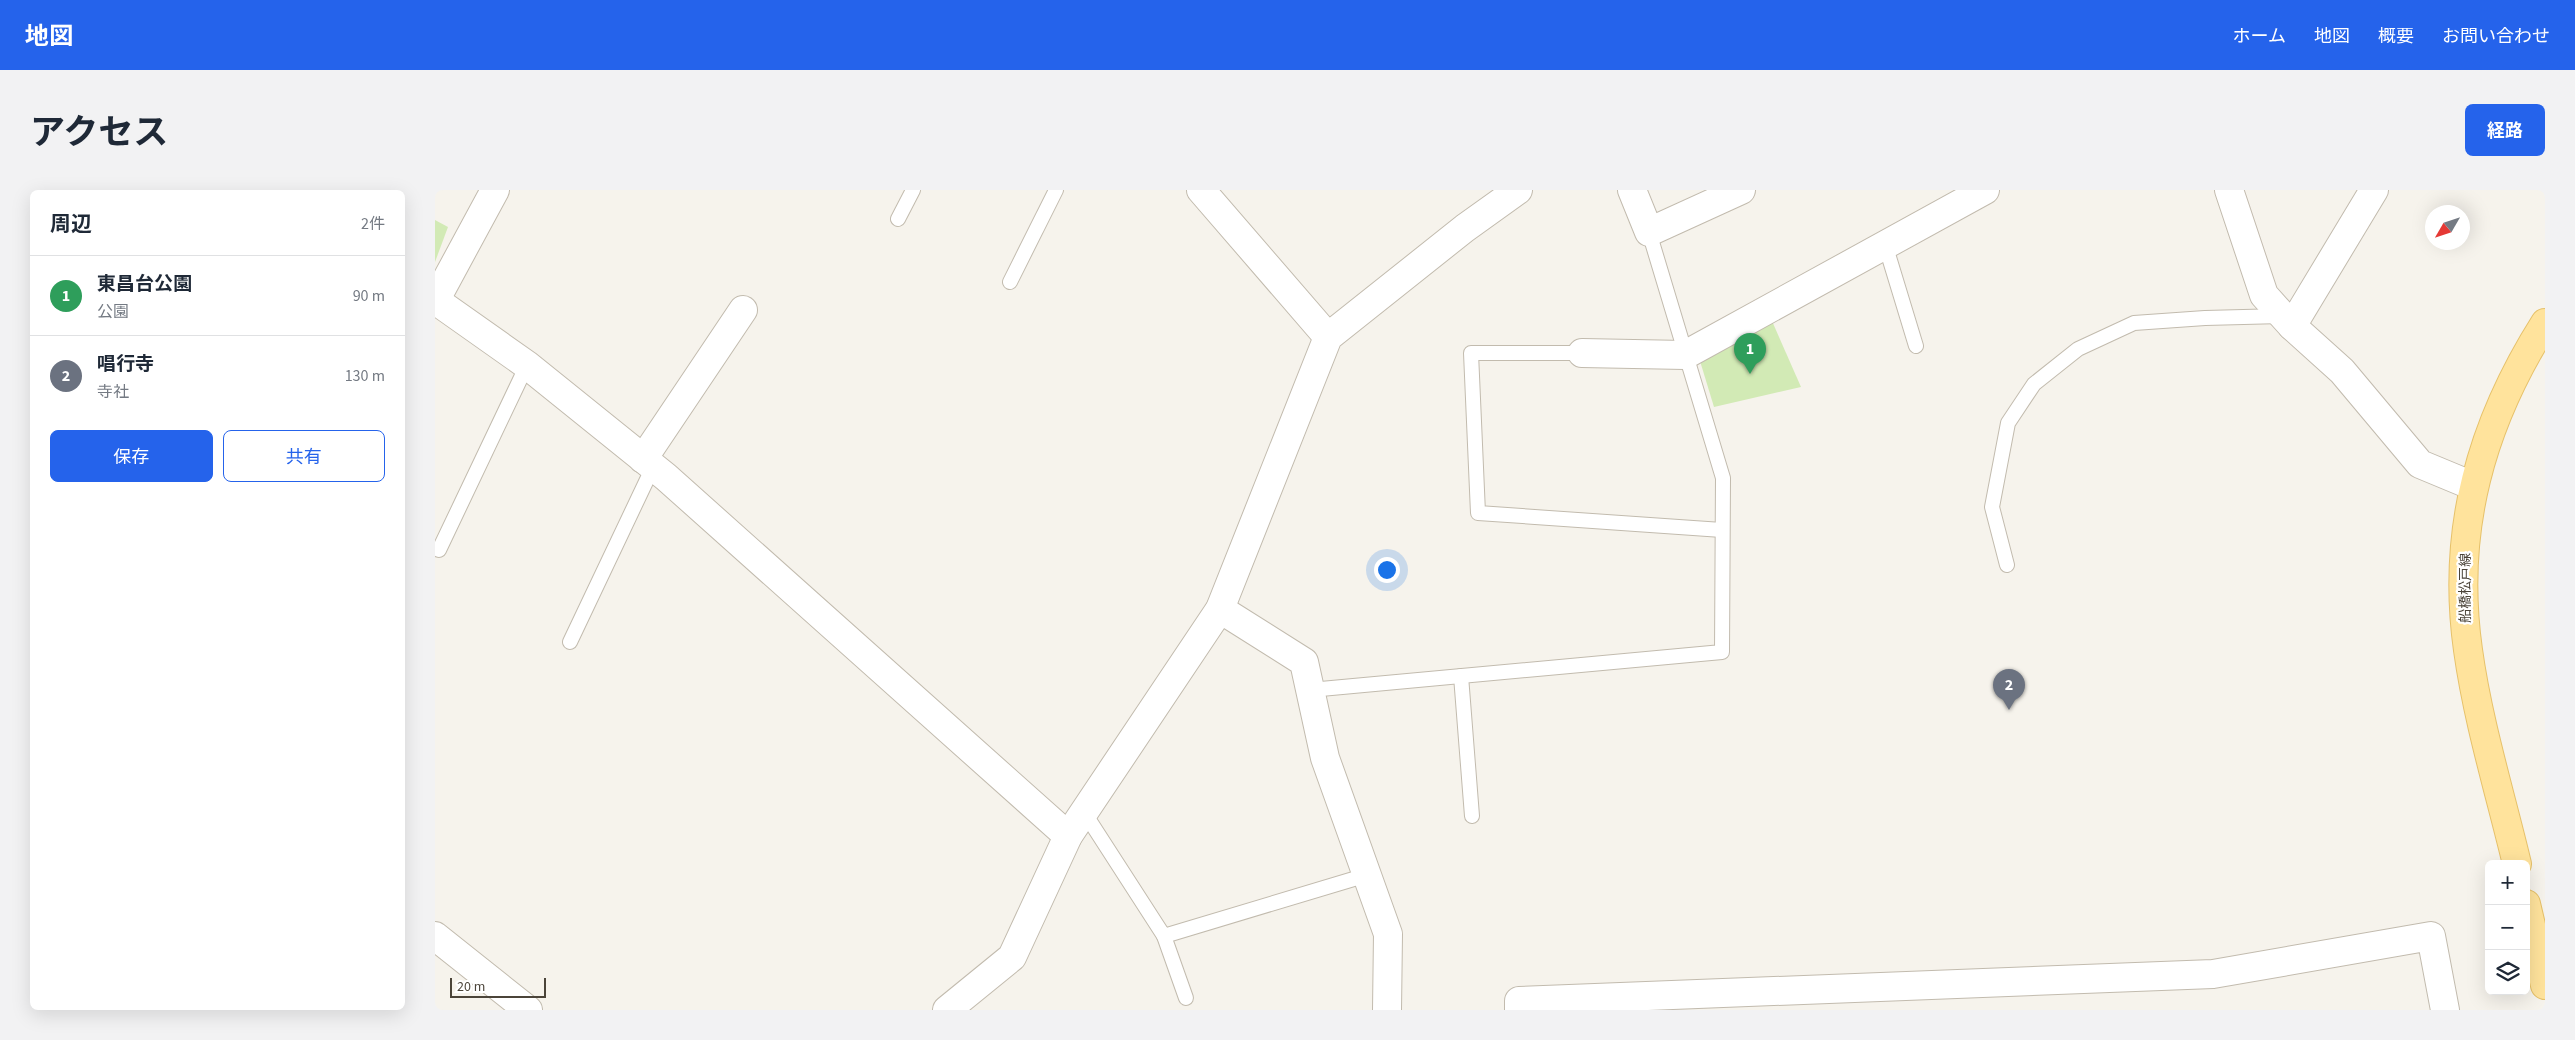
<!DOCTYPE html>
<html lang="ja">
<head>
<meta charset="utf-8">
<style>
  body { margin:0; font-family:"Source Sans 3","Noto Sans JP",sans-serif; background:#f2f2f3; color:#1f2937 }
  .controls { position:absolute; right:15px; bottom:15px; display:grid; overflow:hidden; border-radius:8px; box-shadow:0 5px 20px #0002 }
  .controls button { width:45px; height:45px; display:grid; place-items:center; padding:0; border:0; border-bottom:1px solid #e0e1e3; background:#fff; color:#1f2937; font:25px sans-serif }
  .compass { position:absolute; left:1990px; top:15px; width:45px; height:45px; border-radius:50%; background:#fff; box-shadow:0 5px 20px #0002; rotate:231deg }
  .scale { position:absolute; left:15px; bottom:12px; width:96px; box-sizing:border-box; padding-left:5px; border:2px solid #4b4439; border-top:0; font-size:14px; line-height:18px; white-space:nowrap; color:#4b4439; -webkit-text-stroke:4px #fff; paint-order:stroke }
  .you { position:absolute; left:951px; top:379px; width:18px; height:18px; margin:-12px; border:4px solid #fff; border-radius:50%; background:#1a73e8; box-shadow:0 0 0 8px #1a73e833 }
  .badge { display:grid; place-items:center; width:32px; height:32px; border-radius:50%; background:#2563eb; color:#fff; font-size:16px; font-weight:700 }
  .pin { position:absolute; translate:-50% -41px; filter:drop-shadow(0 1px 2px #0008) }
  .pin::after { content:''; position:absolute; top:26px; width:18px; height:15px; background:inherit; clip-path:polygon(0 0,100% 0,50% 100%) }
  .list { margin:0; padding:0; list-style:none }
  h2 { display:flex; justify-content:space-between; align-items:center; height:65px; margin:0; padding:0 20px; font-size:21px }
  h2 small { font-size:16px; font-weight:400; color:#747a83 }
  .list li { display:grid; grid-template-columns:32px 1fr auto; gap:15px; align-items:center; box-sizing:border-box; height:80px; padding:0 20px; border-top:1px solid #e0e1e3 }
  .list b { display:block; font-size:19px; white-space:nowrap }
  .list p { margin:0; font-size:16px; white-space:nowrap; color:#747a83 }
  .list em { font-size:16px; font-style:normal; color:#747a83 }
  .actions { display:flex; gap:10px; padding:15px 20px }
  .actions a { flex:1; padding:11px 0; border:1px solid #2563eb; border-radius:8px; text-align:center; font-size:18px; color:#2563eb }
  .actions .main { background:#2563eb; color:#fff }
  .icon { flex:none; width:28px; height:28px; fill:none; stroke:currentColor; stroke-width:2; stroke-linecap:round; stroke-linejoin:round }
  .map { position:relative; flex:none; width:2110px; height:820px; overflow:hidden; border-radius:8px }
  header { display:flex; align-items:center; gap:30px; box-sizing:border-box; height:70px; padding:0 25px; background:#2563eb; color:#fff }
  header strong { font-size:24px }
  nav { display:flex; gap:28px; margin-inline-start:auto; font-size:18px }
  .intro { display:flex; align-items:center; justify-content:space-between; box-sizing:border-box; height:120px; padding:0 30px }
  h1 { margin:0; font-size:35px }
  .button { padding:12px 22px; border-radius:8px; background:#2563eb; color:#fff; font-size:18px; font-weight:700 }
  main { display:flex; gap:30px; padding:0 30px }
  aside { flex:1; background:#fff; border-radius:8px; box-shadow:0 5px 20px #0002 }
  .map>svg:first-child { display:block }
  .green { fill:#d2eab5 }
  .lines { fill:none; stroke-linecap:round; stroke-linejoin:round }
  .service-casing { stroke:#c2bbae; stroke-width:16 }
  .minor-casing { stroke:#c2bbae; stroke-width:30 }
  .primary-casing { stroke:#e6c16a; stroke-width:30 }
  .service { stroke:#fff; stroke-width:14 }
  .minor { stroke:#fff; stroke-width:28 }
  .primary { stroke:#ffe39c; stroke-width:28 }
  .labels { text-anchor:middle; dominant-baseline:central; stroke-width:4.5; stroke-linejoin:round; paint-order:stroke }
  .street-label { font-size:14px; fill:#4b4439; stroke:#fff }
</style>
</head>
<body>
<header>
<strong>地図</strong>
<nav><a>ホーム</a><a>地図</a><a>概要</a><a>お問い合わせ</a></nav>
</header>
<div class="intro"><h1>アクセス</h1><a class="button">経路</a></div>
<main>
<aside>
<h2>周辺<small>2件</small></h2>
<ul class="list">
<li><span class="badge" style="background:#2e9e5b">1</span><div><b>東昌台公園</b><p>公園</p></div><em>90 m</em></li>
<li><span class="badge" style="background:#6b7280">2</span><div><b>唱行寺</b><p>寺社</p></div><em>130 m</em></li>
</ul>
<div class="actions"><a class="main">保存</a><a>共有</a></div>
</aside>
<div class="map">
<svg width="2110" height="820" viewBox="0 0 2110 820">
  <rect width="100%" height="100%" fill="#f6f3ec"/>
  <g class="green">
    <path d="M0 30 13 37 0 72Z"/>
    <path d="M1337 131 1366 197 1279 217 1265 171Z"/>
  </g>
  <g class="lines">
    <defs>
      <g id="service">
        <path d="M463 29 478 0"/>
        <path d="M1450 54 1481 156"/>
        <path d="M575 92 621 0"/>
        <path d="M1147 163H1036L1043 323 1287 340"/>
        <path d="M4 360 92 175"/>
        <path d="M1572 375 1557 317 1573 233 1599 194 1643 159 1699 133 1770 128 1847 126"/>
        <path d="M135 452 218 277"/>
        <path d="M1026 486 1037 626"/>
        <path d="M875 500 1287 462 1288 288 1214 42"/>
        <path d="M649 622 729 746 932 685"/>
        <path d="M729 746 751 808"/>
      </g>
      <g id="minor">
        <path d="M766 0 893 147"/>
        <path d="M1197 0 1214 42 1306 0"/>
        <path d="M1794 0 1829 105 1857 136 1907 181 1985 274 2038 296"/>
        <path d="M0 110 92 175 231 287 633 646"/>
        <path d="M0 111 60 0"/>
        <path d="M1857 136 1939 0"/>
        <path d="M1147 163 1250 165 1550 0"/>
        <path d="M208 269 308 120"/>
        <path d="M785 419 869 472 890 568 953 744 952 820"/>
        <path d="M0 746 93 820"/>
        <path d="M512 820 577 767 633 646 785 419 893 147 1030 38 1083 0"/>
        <path d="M1084 820V811L1778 784 1996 746 2010 820"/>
      </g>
      <g id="primary">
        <path d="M2082 674C2065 603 2043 532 2033 460 2016 340 2046 234 2110 133"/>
        <path d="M2091 714 2110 795"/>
      </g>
    </defs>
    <use href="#service" class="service-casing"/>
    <use href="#minor" class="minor-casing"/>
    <use href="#primary" class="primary-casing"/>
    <use href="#service" class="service"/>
    <use href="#minor" class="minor"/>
    <use href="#primary" class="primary"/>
  </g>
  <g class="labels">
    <g class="street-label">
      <text transform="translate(2031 398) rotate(-90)">船橋松戸線</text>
    </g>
  </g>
</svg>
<div class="controls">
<button>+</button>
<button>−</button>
<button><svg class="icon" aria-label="layers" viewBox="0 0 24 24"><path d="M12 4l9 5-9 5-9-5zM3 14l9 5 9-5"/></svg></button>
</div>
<svg class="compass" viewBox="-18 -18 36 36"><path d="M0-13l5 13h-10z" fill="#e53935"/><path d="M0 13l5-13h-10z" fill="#747a83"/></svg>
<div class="scale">20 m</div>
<div class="you"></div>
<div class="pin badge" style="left:1315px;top:184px;background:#2e9e5b">1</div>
<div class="pin badge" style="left:1574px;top:520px;background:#6b7280">2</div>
</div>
</main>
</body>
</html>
